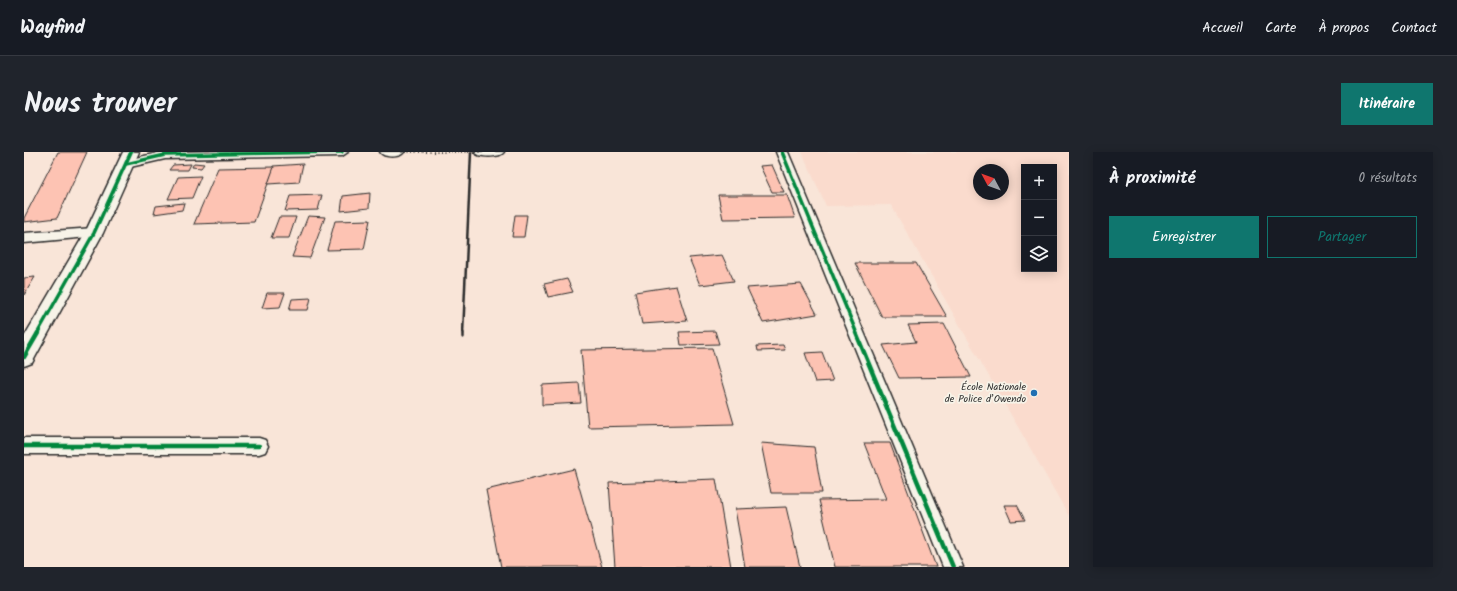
<!DOCTYPE html>
<html lang="fr">
<head>
<meta charset="utf-8">
<style>
  body { margin:0; font-family:Kalam,sans-serif; background:#20242c; color:#f1f3f6 }
  .controls { position:absolute; right:12px; top:12px; display:grid; overflow:hidden; border-radius:0px; box-shadow:0 2px 10px #0003 }
  .controls button { width:36px; height:36px; display:grid; place-items:center; padding:0; border:0; border-bottom:1px solid #363941; background:#171b24; color:#f1f3f6; font:20px sans-serif }
  .compass { position:absolute; left:949px; top:12px; width:36px; height:36px; border-radius:50%; background:#171b24; box-shadow:0 2px 10px #0003; rotate:311deg }
  .list { margin:0; padding:0; list-style:none }
  h2 { display:flex; justify-content:space-between; align-items:center; height:52px; margin:0; padding:0 16px; font-size:17px }
  h2 small { font-size:13px; font-weight:400; color:#9ea1a6 }
  .actions { display:flex; gap:8px; padding:12px 16px }
  .actions a { flex:1; padding:9px 0; border:1px solid #0f766e; border-radius:0px; text-align:center; font-size:14px; color:#0f766e }
  .actions .main { background:#0f766e; color:#fff }
  .icon { flex:none; width:22px; height:22px; fill:none; stroke:currentColor; stroke-width:2; stroke-linecap:round; stroke-linejoin:round }
  .map { position:relative; flex:none; width:1045px; height:415px; overflow:hidden; border-radius:0px }
  header { display:flex; align-items:center; gap:24px; box-sizing:border-box; height:56px; padding:0 20px; background:#171b24; border-bottom:1px solid #363941 }
  header strong { font-size:19px }
  nav { display:flex; gap:22px; margin-inline-start:auto; font-size:14px }
  .intro { display:flex; align-items:center; justify-content:space-between; box-sizing:border-box; height:96px; padding:0 24px }
  h1 { margin:0; font-size:28px }
  .button { padding:10px 18px; border-radius:0px; background:#0f766e; color:#fff; font-size:14px; font-weight:700 }
  main { display:flex; gap:24px; padding:0 24px }
  aside { flex:1; background:#171b24; border-radius:0px; box-shadow:0 2px 10px #0003 }
  .map>svg:first-child { display:block }
  .built { fill:#fadbcd; fill-rule:evenodd }
  .building { fill:#fdc3b3; stroke:#2b2b2b }
  .lines { fill:none; stroke-linecap:round; stroke-linejoin:round }
  .street-casing { stroke:#2b2b2b; stroke-width:3 }
  .secondary-casing { stroke:#2b2b2b; stroke-width:3 }
  .street { fill:#f7f3e8; fill-rule:evenodd }
  .secondary { fill:#f7f3e8; fill-rule:evenodd }
  .rail-far1 { stroke:#2b2b2b; stroke-width:2.5 }
  .rail { stroke:#2b2b2b; stroke-width:3.5 }
  .path-bridge { stroke:#2b2b2b; stroke-width:2; stroke-dasharray:1 2.5; stroke-linecap:butt }
  .cycleway-far1-casing { stroke:#f7f3e8; stroke-width:5.5 }
  .cycleway-casing { stroke:#f7f3e8; stroke-width:7 }
  .cycleway-far1 { stroke:#00873e; stroke-width:3.5 }
  .cycleway { stroke:#00873e; stroke-width:4.5 }
  .poi-dot { fill:#1f6fb2; stroke:#f7f3e8; stroke-width:1.5 }
  .labels { text-anchor:middle; dominant-baseline:central; stroke-width:3.5; stroke-linejoin:round; paint-order:stroke }
  .poi-label { font-size:10px; fill:#2b2b2b; stroke:#f7f3e8; text-anchor:end }
</style>
</head>
<body>
<header>
<strong>Wayfind</strong>
<nav><a>Accueil</a><a>Carte</a><a>À propos</a><a>Contact</a></nav>
</header>
<div class="intro"><h1>Nous trouver</h1><a class="button">Itinéraire</a></div>
<main>
<div class="map">
<svg width="1045" height="415" viewBox="0 0 1045 415">
  <rect width="100%" height="100%" fill="#f9e5d8"/>
  <filter id="ink" filterUnits="userSpaceOnUse"><feTurbulence type="fractalNoise" baseFrequency=".025" numOctaves="2"/><feDisplacementMap in="SourceGraphic" scale="8" xChannelSelector="R" yChannelSelector="G"/><feConvolveMatrix kernelMatrix="1 2 1 2 8 2 1 2 1" color-interpolation-filters="sRGB"/></filter>
  <g filter="url(#ink)">
    <path class="built" d="M778 0H1045V364L867 53 802 54ZM1000 15H1030V117H1000ZM955 18H979V42H955Z"/>
    <g class="building">
      <path d="M34 0H63L33 66 0 70V66Z"/>
      <path d="M170 11 180 12 177 16 168 15Z"/>
      <path d="M167 12 164 18H145L149 13Z"/>
      <path d="M279 12 275 30 244 32 249 14Z"/>
      <path d="M748 13 760 40H748L736 14Z"/>
      <path d="M250 15 230 70 170 72 194 16Z"/>
      <path d="M177 24 168 46 144 47 154 25Z"/>
      <path d="M346 41 345 56 317 59 319 44Z"/>
      <path d="M298 43 294 58 261 59 266 44Z"/>
      <path d="M694 43H763L771 66 699 67Z"/>
      <path d="M160 51 158 58 130 62 132 54Z"/>
      <path d="M491 63H503L500 85H488Z"/>
      <path d="M284 64 301 65 286 106 268 105Z"/>
      <path d="M255 65H272L265 86H247Z"/>
      <path d="M346 68 340 97 303 98 311 69Z"/>
      <path d="M698 103 710 129 676 133 665 106Z"/>
      <path d="M831 111H892L923 165H858Z"/>
      <path d="M11 125 0 143V126Z"/>
      <path d="M543 127 549 140 524 145 520 132Z"/>
      <path d="M777 132 793 162 739 171 723 136Z"/>
      <path d="M652 134 663 169 618 172 611 140Z"/>
      <path d="M243 141H261L256 155 238 156Z"/>
      <path d="M287 146 284 158H265L268 147Z"/>
      <path d="M920 172 947 225 875 226 859 193 892 190 884 173Z"/>
      <path d="M691 179 695 192 657 193 655 180Z"/>
      <path d="M759 193 761 198 734 199 733 194Z"/>
      <path d="M688 196 710 272 564 275 557 198Z"/>
      <path d="M798 200 809 229 791 230 781 201Z"/>
      <path d="M555 231 557 251 518 253V233Z"/>
      <path d="M737 291 790 295 798 341H747Z"/>
      <path d="M840 291H866L912 415H811L795 348 862 347Z"/>
      <path d="M550 317 578 415H477L462 338Z"/>
      <path d="M692 327 707 415H591L585 331Z"/>
      <path d="M980 353H993L1001 368 987 369Z"/>
      <path d="M762 355 776 415H721L711 357Z"/>
    </g>
    <g class="lines">
      <defs>
        <g id="street">
          <path d="M138 0H324L318 4 141 7 102 16 96 12 98 9Z"/>
          <path d="M356 0H380C376 6 360 6 356 0Z"/>
          <path d="M450 0H480C476 6 454 6 450 0Z"/>
          <path d="M752 0H764L939 415H919Z"/>
          <path d="M70 76 75 78 77 81 75 84 0 91V81Z"/>
          <path d="M0 286H235L241 288 244 294 241 300 235 302H0Z"/>
        </g>
        <path id="secondary" d="M99 0H115L79 81 8 211 0 214V185L61 81Z"/>
      </defs>
      <use href="#street" class="street-casing"/>
      <use href="#secondary" class="secondary-casing"/>
      <use href="#street" class="street"/>
      <use href="#secondary" class="secondary"/>
      <path class="rail-far1" d="M439 182 447 0"/>
      <path class="rail" d="M439 185V181"/>
      <path class="path-bridge" d="M374 0H456"/>
      <defs>
        <g id="cycleway-far1">
          <path d="M758 0 833 182"/>
          <path d="M102 12 141 3 318 0"/>
          <path d="M13 182 70 81 107 0"/>
        </g>
        <g id="cycleway">
          <path d="M832 181 929 415"/>
          <path d="M0 205 14 181"/>
          <path d="M0 294H235"/>
        </g>
      </defs>
      <use href="#cycleway-far1" class="cycleway-far1-casing"/>
      <use href="#cycleway" class="cycleway-casing"/>
      <use href="#cycleway-far1" class="cycleway-far1"/>
      <use href="#cycleway" class="cycleway"/>
    </g>
  </g>
  <circle class="poi-dot" cx="1010" cy="241" r="4"/>
  <g class="labels">
    <g class="poi-label">
      <text x="1002" y="235">École Nationale<tspan x="1002" dy="12">de Police d’Owendo</tspan></text>
    </g>
  </g>
</svg>
<div class="controls">
<button>+</button>
<button>−</button>
<button><svg class="icon" aria-label="layers" viewBox="0 0 24 24"><path d="M12 4l9 5-9 5-9-5zM3 14l9 5 9-5"/></svg></button>
</div>
<svg class="compass" viewBox="-18 -18 36 36"><path d="M0-13l5 13h-10z" fill="#e53935"/><path d="M0 13l5-13h-10z" fill="#9ea1a6"/></svg>
</div>
<aside>
<h2>À proximité<small>0 résultats</small></h2>
<ul class="list">
</ul>
<div class="actions"><a class="main">Enregistrer</a><a>Partager</a></div>
</aside>
</main>
</body>
</html>
